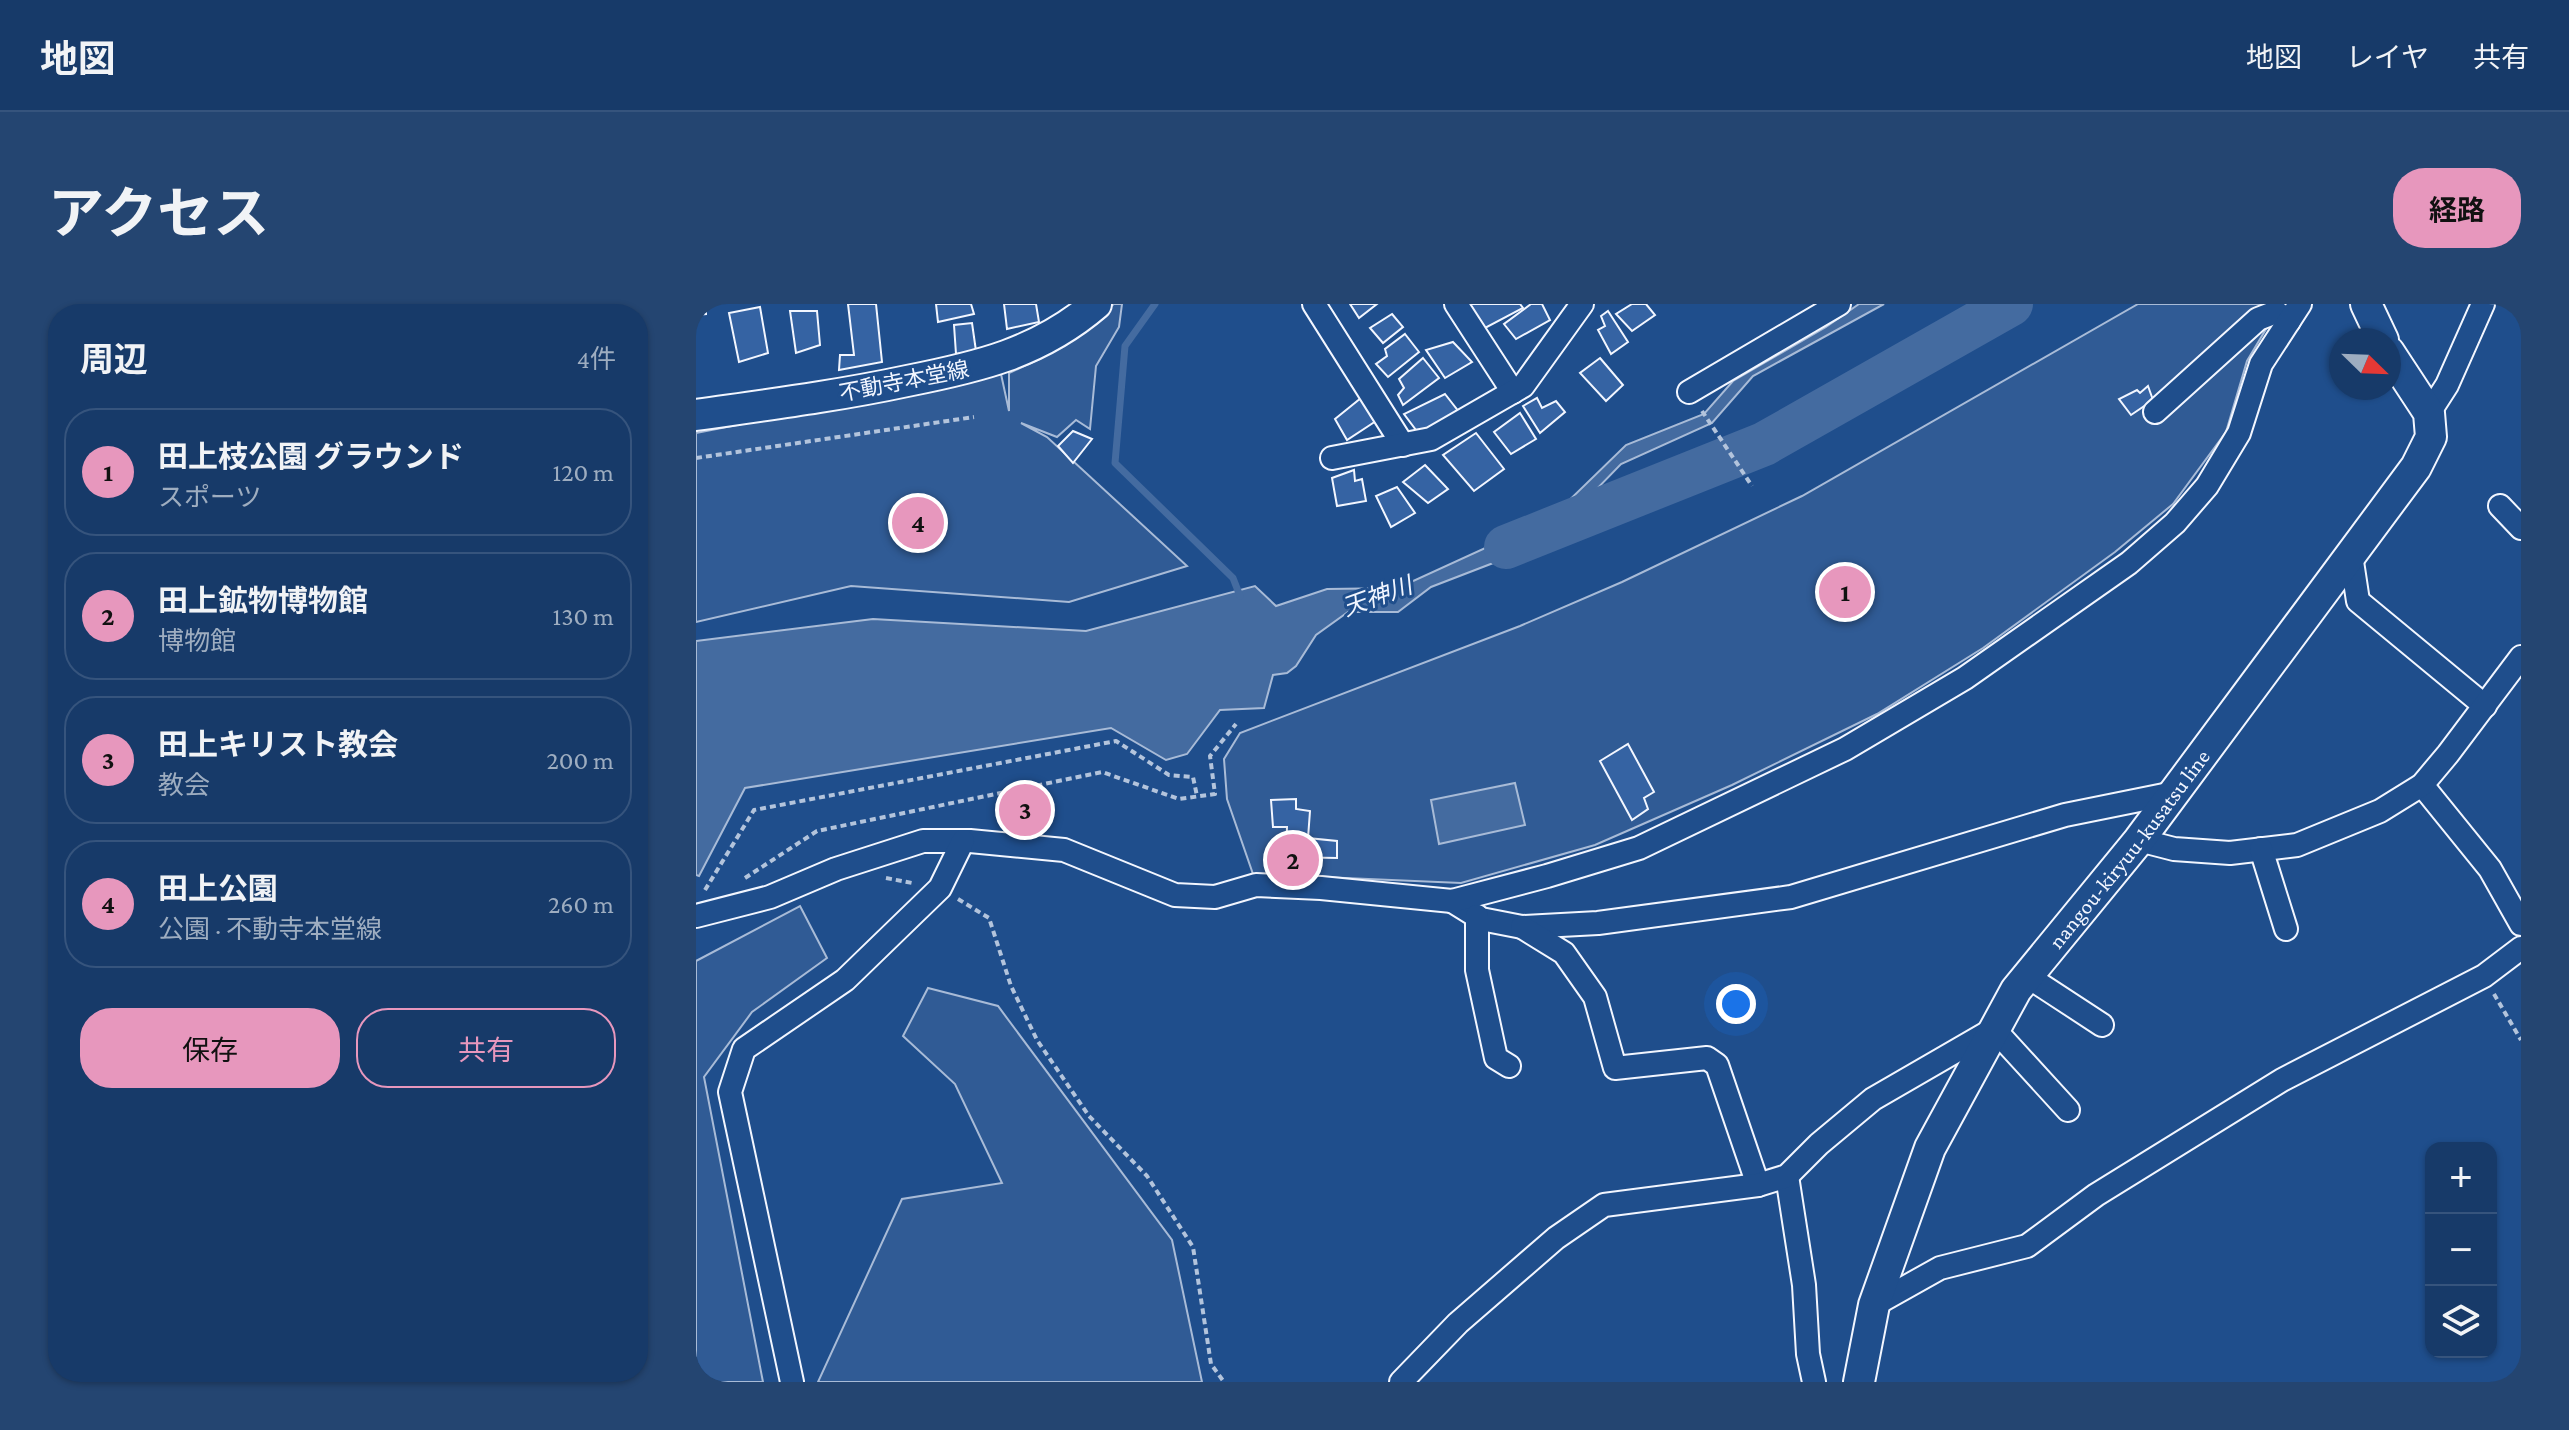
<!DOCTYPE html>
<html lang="ja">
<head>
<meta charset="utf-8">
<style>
  body { margin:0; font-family:"Crimson Pro","Noto Sans JP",serif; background:#244571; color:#f1f3f6 }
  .controls { position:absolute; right:24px; bottom:24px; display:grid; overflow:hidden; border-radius:16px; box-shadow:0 2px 6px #0004 }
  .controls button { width:72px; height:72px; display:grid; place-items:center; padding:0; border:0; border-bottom:2px solid #36547d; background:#173a69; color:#f1f3f6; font:40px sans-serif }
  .compass { position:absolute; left:1633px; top:24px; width:72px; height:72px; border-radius:50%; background:#173a69; box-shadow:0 2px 6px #0004; rotate:113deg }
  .you { position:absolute; left:1040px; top:700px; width:28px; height:28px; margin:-20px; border:6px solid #fff; border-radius:50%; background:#1a73e8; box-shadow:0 0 0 12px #1a73e833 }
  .badge { display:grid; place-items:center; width:52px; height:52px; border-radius:50%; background:#e797bd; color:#111; font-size:26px; font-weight:700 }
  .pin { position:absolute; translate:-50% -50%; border:4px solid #fff; box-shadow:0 2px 8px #0006 }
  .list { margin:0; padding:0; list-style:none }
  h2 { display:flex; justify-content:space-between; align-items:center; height:104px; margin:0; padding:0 32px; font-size:34px }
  h2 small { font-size:26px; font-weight:400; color:#9eadc0 }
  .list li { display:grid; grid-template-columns:52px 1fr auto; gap:24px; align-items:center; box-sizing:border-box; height:128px; margin:0 16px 16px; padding:0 16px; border:2px solid #36547d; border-radius:32px }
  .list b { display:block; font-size:30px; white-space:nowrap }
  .list p { margin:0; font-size:26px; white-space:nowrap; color:#9eadc0 }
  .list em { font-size:26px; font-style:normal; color:#9eadc0 }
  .actions { display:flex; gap:16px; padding:24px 32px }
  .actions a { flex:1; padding:18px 0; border:2px solid #e797bd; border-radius:32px; text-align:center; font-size:28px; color:#e797bd }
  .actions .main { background:#e797bd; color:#111 }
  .icon { flex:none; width:44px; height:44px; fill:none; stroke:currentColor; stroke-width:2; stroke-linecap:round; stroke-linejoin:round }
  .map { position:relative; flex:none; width:1825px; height:1078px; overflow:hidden; border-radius:32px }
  header { display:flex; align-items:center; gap:48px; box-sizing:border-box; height:112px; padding:0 40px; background:#173a69; border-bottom:2px solid #36547d }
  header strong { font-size:38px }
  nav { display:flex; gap:44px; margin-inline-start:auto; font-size:28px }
  .intro { display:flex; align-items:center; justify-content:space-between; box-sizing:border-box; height:192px; padding:0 48px }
  h1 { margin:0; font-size:56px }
  .button { padding:20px 36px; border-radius:32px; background:#e797bd; color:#111; font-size:28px; font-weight:700 }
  main { display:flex; gap:48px; padding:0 48px }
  aside { flex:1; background:#173a69; border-radius:32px; box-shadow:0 2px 6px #0004 }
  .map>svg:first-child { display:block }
  .built { fill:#305b95; stroke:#a8bbd7; stroke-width:2 }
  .water { fill:#446ba0; stroke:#a8bbd7; stroke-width:2 }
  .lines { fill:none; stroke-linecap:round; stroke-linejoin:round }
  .stream { stroke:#446ba0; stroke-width:7 }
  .river { stroke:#446ba0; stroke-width:44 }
  .building { fill:#3563a3; stroke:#f2f6ff; stroke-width:2 }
  .minor-casing { stroke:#f2f6ff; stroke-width:26 }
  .secondary-casing { stroke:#f2f6ff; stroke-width:34 }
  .path { stroke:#b3c4dc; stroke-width:4; stroke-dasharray:6 4; stroke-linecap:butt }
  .minor { stroke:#1f4e8c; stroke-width:22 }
  .secondary { stroke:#1f4e8c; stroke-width:30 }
  .labels { text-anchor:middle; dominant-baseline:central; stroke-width:6; stroke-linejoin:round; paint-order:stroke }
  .street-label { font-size:22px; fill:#f2f6ff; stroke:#1f4e8c }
  .water-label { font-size:24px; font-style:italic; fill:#f2f6ff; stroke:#1f4e8c }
</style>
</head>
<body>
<header>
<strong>地図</strong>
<nav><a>地図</a><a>レイヤ</a><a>共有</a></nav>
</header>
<div class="intro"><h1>アクセス</h1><a class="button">経路</a></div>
<main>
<aside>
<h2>周辺<small>4件</small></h2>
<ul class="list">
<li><span class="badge">1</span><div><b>田上枝公園 グラウンド</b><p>スポーツ</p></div><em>120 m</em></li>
<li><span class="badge">2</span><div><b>田上鉱物博物館</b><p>博物館</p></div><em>130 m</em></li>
<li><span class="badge">3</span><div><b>田上キリスト教会</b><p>教会</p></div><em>200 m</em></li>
<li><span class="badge">4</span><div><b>田上公園</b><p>公園 · 不動寺本堂線</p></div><em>260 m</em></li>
</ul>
<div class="actions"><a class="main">保存</a><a>共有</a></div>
</aside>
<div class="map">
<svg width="1825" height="1078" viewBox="0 0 1825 1078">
  <rect width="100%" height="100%" fill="#1f4e8c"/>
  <g class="built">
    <path d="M418 0H426L423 23 400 62 394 125 380 116 361 133 325 119 351 133 491 262 373 298 155 282 0 318V129L305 70 313 107V69L346 54Z"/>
    <path d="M1442 0H1585L1551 57 1530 128 1477 200 1419 248 1287 344 1181 410 1036 481 899 541 765 579 557 570 531 495 528 455 544 429 824 322 926 278 1106 192Z"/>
    <path d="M104 602 131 654 56 708 8 773 67 1078H0V657Z"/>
    <path d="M232 684 302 702 476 936 506 1078H122L206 895 306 879 259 780 207 732Z"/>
  </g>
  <g class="water">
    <path d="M1163 0H1188L1057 72 1016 119 925 160 860 227 818 251 735 283 702 308H652L620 331 600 362 591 369 577 371 568 404 524 406 491 450 470 456 415 424 49 484 3 572 0 571V337L177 315 390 327 559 282 580 302 631 285 702 284 855 214 930 141 1008 110 1037 77 1130 23Z"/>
    <path d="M819 479 829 521 743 540 735 496Z"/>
  </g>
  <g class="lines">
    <path class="stream" d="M459 0 429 42 419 159 537 274 544 292"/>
    <path class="river" d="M810 243 1068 140 1315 0"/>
  </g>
  <g class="building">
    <path d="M0 0H10V10L0 11Z"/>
    <path d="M152 0H180L186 58 143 66 144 51H158Z"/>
    <path d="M240 0H275L278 10 242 18Z"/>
    <path d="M308 0H340L343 18 311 25Z"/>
    <path d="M654 0H681L663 14Z"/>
    <path d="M769 0H824L827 4 789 24Z"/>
    <path d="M835 0H846L854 16 820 35 808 20Z"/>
    <path d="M936 0H950L959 11 936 27 920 10Z"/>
    <path d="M64 3 72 49 43 58 33 9Z"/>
    <path d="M94 7H121L124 41 100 49Z"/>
    <path d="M912 7 932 38 915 50 902 26 909 22 905 12Z"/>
    <path d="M696 10 707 23 687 39 674 24Z"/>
    <path d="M276 19 280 47 260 50 258 21Z"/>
    <path d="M709 30 723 48 692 73 680 60 691 52 689 45Z"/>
    <path d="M757 38 776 58 749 74 730 46Z"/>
    <path d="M727 54 743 74 707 101 702 91 708 84 703 75Z"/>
    <path d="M904 54 927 81 910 97 884 69Z"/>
    <path d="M1452 82 1457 96 1435 111 1423 95 1441 86 1444 89Z"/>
    <path d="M749 90 763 108 723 130 708 110Z"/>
    <path d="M665 94 680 117 651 136 639 115Z"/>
    <path d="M841 94 846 104 860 97 869 108 844 129 827 102Z"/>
    <path d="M824 109 840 135 815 150 798 128Z"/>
    <path d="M377 127 396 135 377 159 362 142Z"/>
    <path d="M780 129 808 165 778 187 747 151Z"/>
    <path d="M729 161 752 185 732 199 707 178Z"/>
    <path d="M658 166 659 177 666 175 670 197 641 202 636 174Z"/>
    <path d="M701 183 719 209 695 223 680 192Z"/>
    <path d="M932 440 958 488 948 494 952 505 936 516 904 457Z"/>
    <path d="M600 495V505L614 507 612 534 641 537V554L590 553 591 523H577L575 496Z"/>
  </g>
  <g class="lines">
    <defs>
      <g id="minor">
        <path d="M618 0 707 141"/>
        <path d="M760 0 817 88"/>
        <path d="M993 88 1143 0"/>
        <path d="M1459 108 1562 15 1580 8 1593 17"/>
        <path d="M1733 109 1751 81 1787 0"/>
        <path d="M636 154 735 135 827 82 886 0"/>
        <path d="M1804 202 1825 224"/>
        <path d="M1655 251 1662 297 1789 402"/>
        <path d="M1726 481 1794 565 1825 620"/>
        <path d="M1443 536 1478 545 1534 549 1601 541 1684 507 1726 481 1752 450 1825 353"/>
        <path d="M1565 545 1590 625"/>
        <path d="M756 597 785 615 826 623 902 619 1095 593 1369 511 1478 489"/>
        <path d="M0 612 74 593 140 565 227 537H274L368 546 479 591 519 593 560 581 625 584 756 597 851 572 943 544 1149 445 1269 374 1433 259 1479 219 1511 182 1543 129 1565 60 1604 0"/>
        <path d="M781 612V666L800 754 813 762"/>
        <path d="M826 623 868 649 899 693 919 764 1011 754 1021 761 1062 881"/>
        <path d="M1331 672 1406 721"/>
        <path d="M1091 872 1108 981 1112 1050 1118 1078"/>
        <path d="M1178 1001 1244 964 1331 942 1400 891 1586 776 1788 672 1825 644"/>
        <path d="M96 1078 34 788 48 745 149 676 244 584 267 537"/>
        <path d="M705 1078 762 1019 860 934 908 901 1062 881 1091 872 1123 840 1177 795 1298 725 1372 806"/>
      </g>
      <g id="secondary">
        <path d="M1670 0 1687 36"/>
        <path d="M0 111C70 101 141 92 211 77 282 63 343 49 400 0"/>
        <path id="s1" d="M1163 1078 1178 1001 1234 844 1320 686 1443 536 1720 163 1735 133 1733 109 1693 48"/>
      </g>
    </defs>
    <use href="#minor" class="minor-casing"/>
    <use href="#secondary" class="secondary-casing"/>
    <g class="path">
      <path d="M1006 107 1056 182"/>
      <path d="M0 154 278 113"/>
      <path d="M49 574 121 527 406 468 483 495 519 490 514 452 540 420"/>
      <path d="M190 574 216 579"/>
      <path d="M9 586 58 506 420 437 473 471 497 473 501 492"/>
      <path d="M262 595 293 614 315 682 341 736 393 812 451 872 497 943 515 1060 528 1078"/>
      <path d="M1798 690 1825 736"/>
    </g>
    <use href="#minor" class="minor"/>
    <use href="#secondary" class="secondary"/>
  </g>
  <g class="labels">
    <g class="street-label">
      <text transform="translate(208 77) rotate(-11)">不動寺本堂線</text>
      <text stroke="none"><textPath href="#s1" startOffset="606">nangou-kiryuu-kusatsu line</textPath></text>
    </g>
    <g class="water-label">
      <text transform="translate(681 292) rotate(-20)">天神川</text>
    </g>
  </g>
</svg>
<div class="controls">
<button>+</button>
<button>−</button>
<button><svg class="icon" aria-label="layers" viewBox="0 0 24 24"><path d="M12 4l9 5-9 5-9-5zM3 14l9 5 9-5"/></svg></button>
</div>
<svg class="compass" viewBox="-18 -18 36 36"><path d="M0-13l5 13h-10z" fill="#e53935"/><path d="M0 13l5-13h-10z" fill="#9eadc0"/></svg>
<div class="you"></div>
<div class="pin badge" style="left:1149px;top:288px">1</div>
<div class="pin badge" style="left:597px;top:556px">2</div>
<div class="pin badge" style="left:329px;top:506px">3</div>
<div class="pin badge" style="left:222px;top:219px">4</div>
</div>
</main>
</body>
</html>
